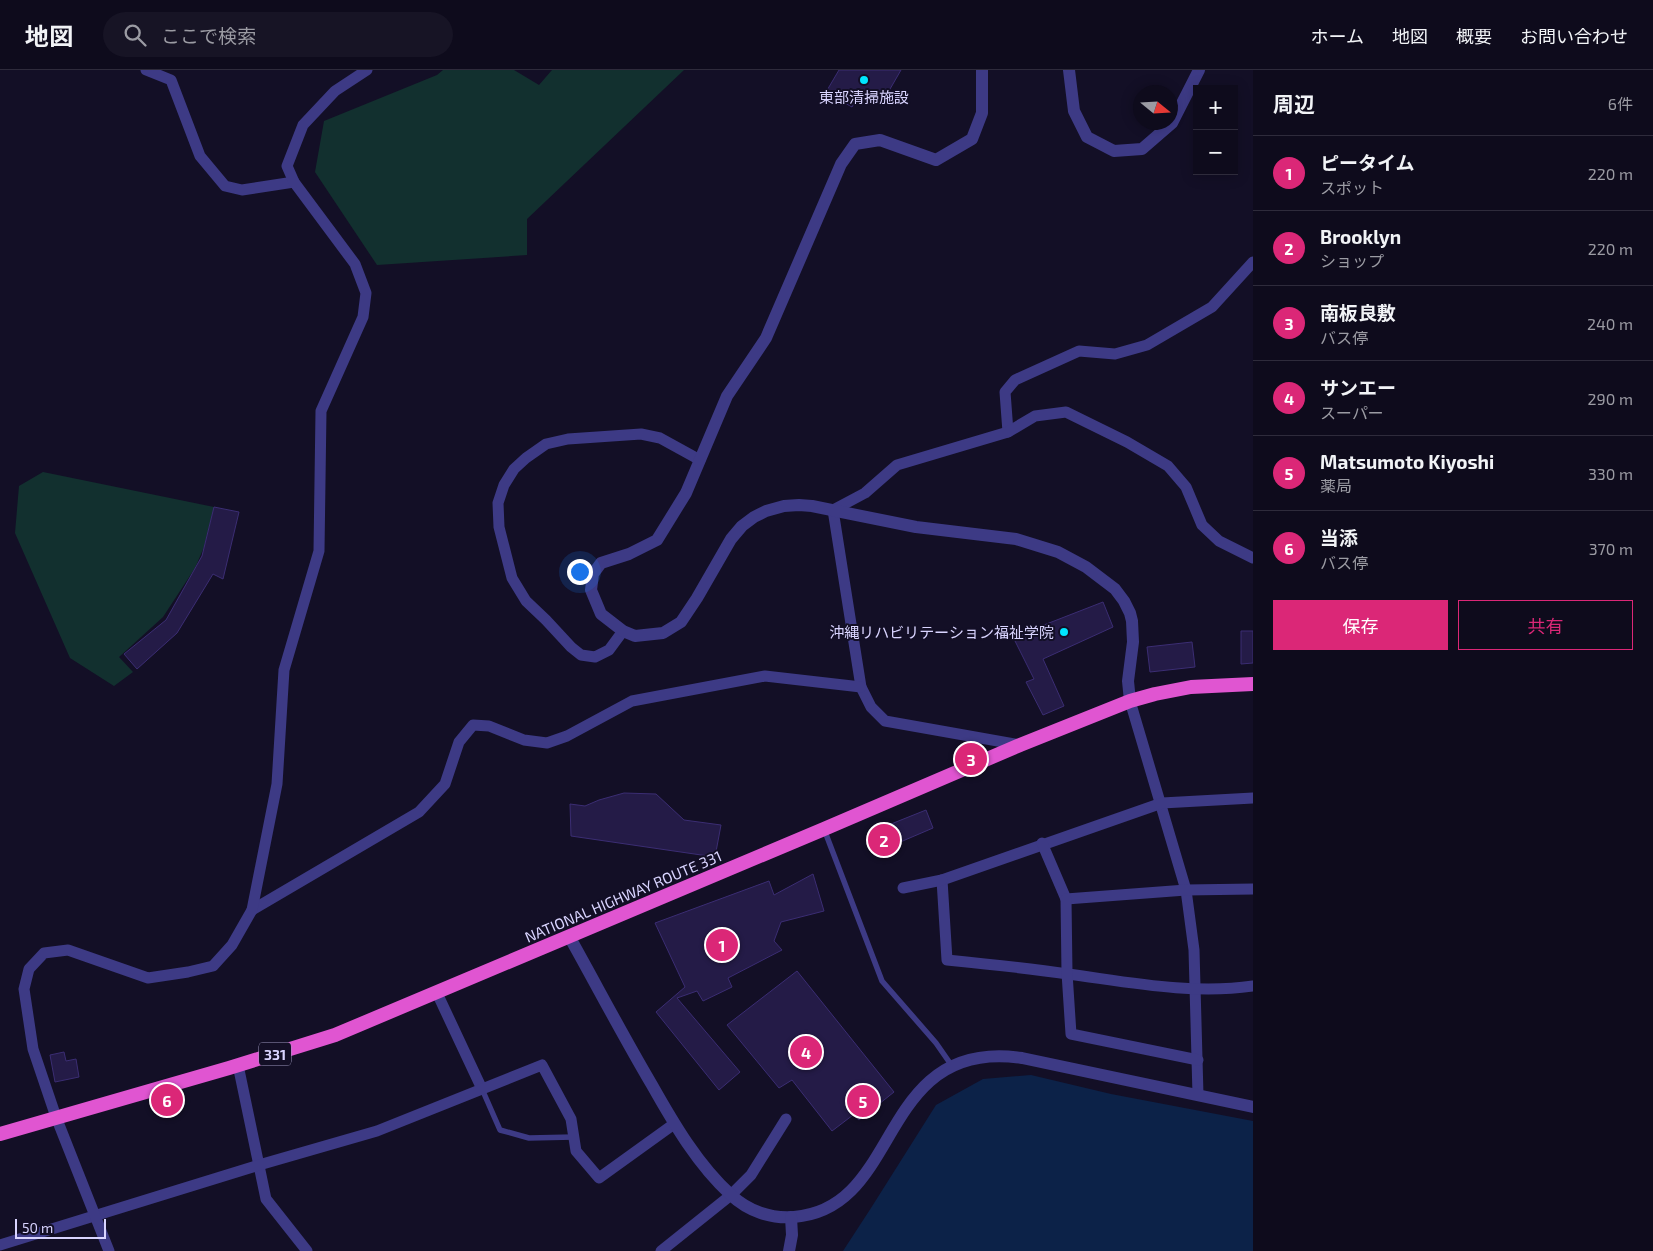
<!DOCTYPE html>
<html lang="ja">
<head>
<meta charset="utf-8">
<style>
  body { margin:0; font-family:"Exo 2","Noto Sans JP",sans-serif; background:#171425; color:#f1f3f6 }
  .controls { position:absolute; right:15px; top:15px; display:grid; overflow:hidden; border-radius:0px; box-shadow:0 2px 12px #0003 }
  .controls button { width:45px; height:45px; display:grid; place-items:center; padding:0; border:0; border-bottom:1px solid #2e2b3b; background:#0e0b1c; color:#f1f3f6; font:25px sans-serif }
  .compass { position:absolute; left:1133px; top:15px; width:45px; height:45px; border-radius:50%; background:#0e0b1c; box-shadow:0 2px 12px #0003; rotate:108deg }
  .scale { position:absolute; left:15px; bottom:12px; width:91px; box-sizing:border-box; padding-left:5px; border:2px solid #d9d4ff; border-top:0; font-size:14px; line-height:18px; white-space:nowrap; color:#d9d4ff; -webkit-text-stroke:4px #130f26; paint-order:stroke }
  .you { position:absolute; left:579px; top:501px; width:18px; height:18px; margin:-12px; border:4px solid #fff; border-radius:50%; background:#1a73e8; box-shadow:0 0 0 8px #1a73e833 }
  .badge { display:grid; place-items:center; width:32px; height:32px; border-radius:50%; background:#db2777; color:#fff; font-size:16px; font-weight:700 }
  .pin { position:absolute; translate:-50% -50%; border:2px solid #fff; box-shadow:0 1px 5px #0006 }
  .list { margin:0; padding:0; list-style:none }
  h2 { display:flex; justify-content:space-between; align-items:center; height:65px; margin:0; padding:0 20px; font-size:21px }
  h2 small { font-size:16px; font-weight:400; color:#9b9ba3 }
  .list li { display:grid; grid-template-columns:32px 1fr auto; gap:15px; align-items:center; box-sizing:border-box; height:75px; padding:0 20px; border-top:1px solid #2e2b3b }
  .list b { display:block; font-size:19px; white-space:nowrap }
  .list p { margin:0; font-size:16px; white-space:nowrap; color:#9b9ba3 }
  .list em { font-size:16px; font-style:normal; color:#9b9ba3 }
  .actions { display:flex; gap:10px; padding:15px 20px }
  .actions a { flex:1; padding:11px 0; border:1px solid #db2777; border-radius:0px; text-align:center; font-size:18px; color:#db2777 }
  .actions .main { background:#db2777; color:#fff }
  .icon { flex:none; width:28px; height:28px; fill:none; stroke:currentColor; stroke-width:2; stroke-linecap:round; stroke-linejoin:round }
  .map { position:relative; flex:none; width:1253px; height:1181px; overflow:hidden }
  header { display:flex; align-items:center; gap:30px; box-sizing:border-box; height:70px; padding:0 25px; background:#0e0b1c; border-bottom:1px solid #2e2b3b }
  header strong { font-size:24px }
  nav { display:flex; gap:28px; margin-inline-start:auto; font-size:18px }
  .search { width:350px; height:45px; background:#171425; display:flex; align-items:center; gap:12px; box-sizing:border-box; padding:0 18px; border-radius:28px; color:#9b9ba3; font-size:19px }
  main { display:flex }
  aside { flex:1; background:#0e0b1c }
  .map>svg:first-child { display:block }
  .green { fill:#12302f }
  .water { fill:#0c2248 }
  .building { fill:#241b47; stroke:#3b2d73 }
  .lines { fill:none; stroke-linecap:round; stroke-linejoin:round }
  .service { stroke:#3d3a85; stroke-width:5.5 }
  .minor { stroke:#3d3a85; stroke-width:11 }
  .tertiary { stroke:#3d3a85; stroke-width:12 }
  .trunk { stroke:#e055d1; stroke-width:14 }
  .poi-dot { fill:#00e5ff; stroke:#130f26; stroke-width:2 }
  .labels { text-anchor:middle; dominant-baseline:central; stroke-width:4; stroke-linejoin:round; paint-order:stroke }
  .shield { fill:#130f26; stroke:#9e99be; stroke-width:1 }
  .shield-label { font-size:14px; font-weight:bold; fill:#d9d4ff }
  .poi-label { font-size:15px; fill:#d9d4ff; stroke:#130f26 }
  .street-label { font-size:15px; fill:#d9d4ff; stroke:#130f26 }
</style>
</head>
<body>
<header>
<strong>地図</strong>
<div class="search"><svg class="icon" aria-label="search" viewBox="0 0 24 24"><circle cx="10" cy="10" r="6"/><path d="M15 15l6 6"/></svg>ここで検索</div>
<nav><a>ホーム</a><a>地図</a><a>概要</a><a>お問い合わせ</a></nav>
</header>
<main>
<div class="map">
<svg width="1253" height="1181" viewBox="0 0 1253 1181">
  <rect width="100%" height="100%" fill="#130f26"/>
  <g class="green">
    <path d="M443 0H514L539 15 552 0H684L527 149V185L377 195 315 102 324 51 437 5Z"/>
    <path d="M43 402 214 437 204 477 195 498 163 547 119 587 133 602 114 616 70 588 15 463 19 416Z"/>
  </g>
  <path class="water" d="M1031 1005 1111 1024 1253 1051V1181H843L871 1138 936 1035 983 1009Z"/>
  <g class="building">
    <path d="M839 0H901L882 33 862 21 852 37 826 22Z"/>
    <path d="M214 437 239 442 223 509 213 504 177 563 137 599 124 584 166 550 202 486Z"/>
    <path d="M1103 532 1113 557 1043 589 1064 636 1043 645 1026 612 1034 609 1013 567Z"/>
    <path d="M1241 561H1253V593L1241 594Z"/>
    <path d="M1192 572 1195 597 1150 602 1147 577Z"/>
    <path d="M624 723 656 724 684 750 721 755 715 787 571 766 570 734 585 736 599 730Z"/>
    <path d="M926 740 933 758 884 779 876 760Z"/>
    <path d="M813 804 824 841 781 852 774 871 782 880 728 908 732 917 703 931 697 921 677 928 740 1002 719 1020 656 942 685 917 655 853 769 811 774 825Z"/>
    <path d="M797 901 894 1022 859 1050 853 1045 832 1061 792 1010 779 1018 727 955Z"/>
    <path d="M64 982 66 991 76 989 79 1007 55 1012 50 985Z"/>
  </g>
  <g class="lines">
    <g class="service">
      <path d="M824 759 882 911 936 973 952 996"/>
      <path d="M482 1019 500 1060 529 1068 574 1067"/>
    </g>
    <g class="minor">
      <path d="M146 0 171 10 200 86 225 116 242 120 294 112"/>
      <path d="M1008 362 1005 322 1015 310 1079 281 1115 284 1147 275 1212 237 1253 192"/>
      <path d="M623 561 609 580 595 587 581 585 571 577 546 550 526 531 512 508 499 457 498 433 504 415 514 399 526 388 546 374 568 369 641 364 660 368 700 390"/>
      <path d="M1130 631 1186 820 1194 880 1198 1025"/>
      <path d="M1020 675 885 651 871 637 861 617 833 440 865 423 897 395 1008 362 1035 346 1066 342 1127 372 1168 396 1186 417 1202 455 1219 471 1253 488"/>
      <path d="M1253 728 1162 733 942 810 947 890C987 894 1027 898 1068 904 1128 912 1192 925 1253 916"/>
      <path d="M1042 773 1066 829 1186 820 1253 819"/>
      <path d="M903 818 942 810"/>
      <path d="M1066 829 1067 903 1071 964 1198 990"/>
      <path d="M252 840 419 742 445 714 459 672 473 655 489 656 524 670 547 673 567 666 632 631 765 606 861 617"/>
      <path d="M437 923 482 1019"/>
      <path d="M238 995 266 1129 307 1181"/>
      <path d="M0 1175 259 1095 377 1061 542 995 571 1049 576 1081 599 1108 674 1054"/>
      <path d="M109 1181 56 1047 33 979 24 919 29 899 44 883 68 880 148 908 188 902 213 896 232 875 252 840 277 714 284 600 319 481 321 341 363 247 366 223 355 194 294 112 287 96 303 55 335 21 367 0"/>
      <path d="M661 1181 731 1125 751 1105 786 1049"/>
    </g>
    <g class="tertiary">
      <path d="M982 0V43L972 69 936 90 880 70 855 74 841 94 766 268 727 326 686 423 657 470 629 484 601 493 593 504 591 520 601 544 623 561 635 566 663 563 681 552 697 528 731 469 742 456 754 447 766 441 784 436 799 435 812 436 916 457 1016 469 1058 482 1086 497 1115 519 1124 531 1130 543 1132 551 1133 572 1128 611 1130 631"/>
      <path d="M1069 0 1074 41 1087 67 1114 81 1142 79 1172 53 1199 0"/>
      <path d="M569 866C597 916 623 966 652 1015 674 1054 698 1095 731 1125 748 1141 771 1149 794 1147 872 1141 880 1055 930 1011 956 988 988 983 1022 988L1253 1037"/>
      <path d="M789 1181 792 1165 791 1147"/>
    </g>
    <path class="trunk" d="M0 1064 229 998 335 965 824 759 1020 675 1130 631 1155 624 1191 617 1253 614"/>
  </g>
  <g class="poi-dot">
    <circle cx="864" cy="10" r="5"/>
    <circle cx="1064" cy="562" r="5"/>
  </g>
  <g class="labels">
    <rect class="shield" x="259" y="972.5" width="32" height="23" rx="4"/>
    <g class="shield-label">
      <text x="275" y="984">331</text>
    </g>
    <g class="poi-label">
      <text x="864" y="27">東部清掃施設</text>
      <text x="1054" y="562" text-anchor="end">沖縄リハビリテーション福祉学院</text>
    </g>
    <g class="street-label">
      <text transform="translate(623 826) rotate(-23)">NATIONAL HIGHWAY ROUTE 331</text>
    </g>
  </g>
</svg>
<div class="controls">
<button>+</button>
<button>−</button>
</div>
<svg class="compass" viewBox="-18 -18 36 36"><path d="M0-13l5 13h-10z" fill="#e53935"/><path d="M0 13l5-13h-10z" fill="#9b9ba3"/></svg>
<div class="scale">50 m</div>
<div class="you"></div>
<div class="pin badge" style="left:722px;top:875px">1</div>
<div class="pin badge" style="left:884px;top:770px">2</div>
<div class="pin badge" style="left:971px;top:689px">3</div>
<div class="pin badge" style="left:806px;top:982px">4</div>
<div class="pin badge" style="left:863px;top:1031px">5</div>
<div class="pin badge" style="left:167px;top:1030px">6</div>
</div>
<aside>
<h2>周辺<small>6件</small></h2>
<ul class="list">
<li><span class="badge">1</span><div><b>ピータイム</b><p>スポット</p></div><em>220 m</em></li>
<li><span class="badge">2</span><div><b>Brooklyn</b><p>ショップ</p></div><em>220 m</em></li>
<li><span class="badge">3</span><div><b>南板良敷</b><p>バス停</p></div><em>240 m</em></li>
<li><span class="badge">4</span><div><b>サンエー</b><p>スーパー</p></div><em>290 m</em></li>
<li><span class="badge">5</span><div><b>Matsumoto Kiyoshi</b><p>薬局</p></div><em>330 m</em></li>
<li><span class="badge">6</span><div><b>当添</b><p>バス停</p></div><em>370 m</em></li>
</ul>
<div class="actions"><a class="main">保存</a><a>共有</a></div>
</aside>
</main>
</body>
</html>
